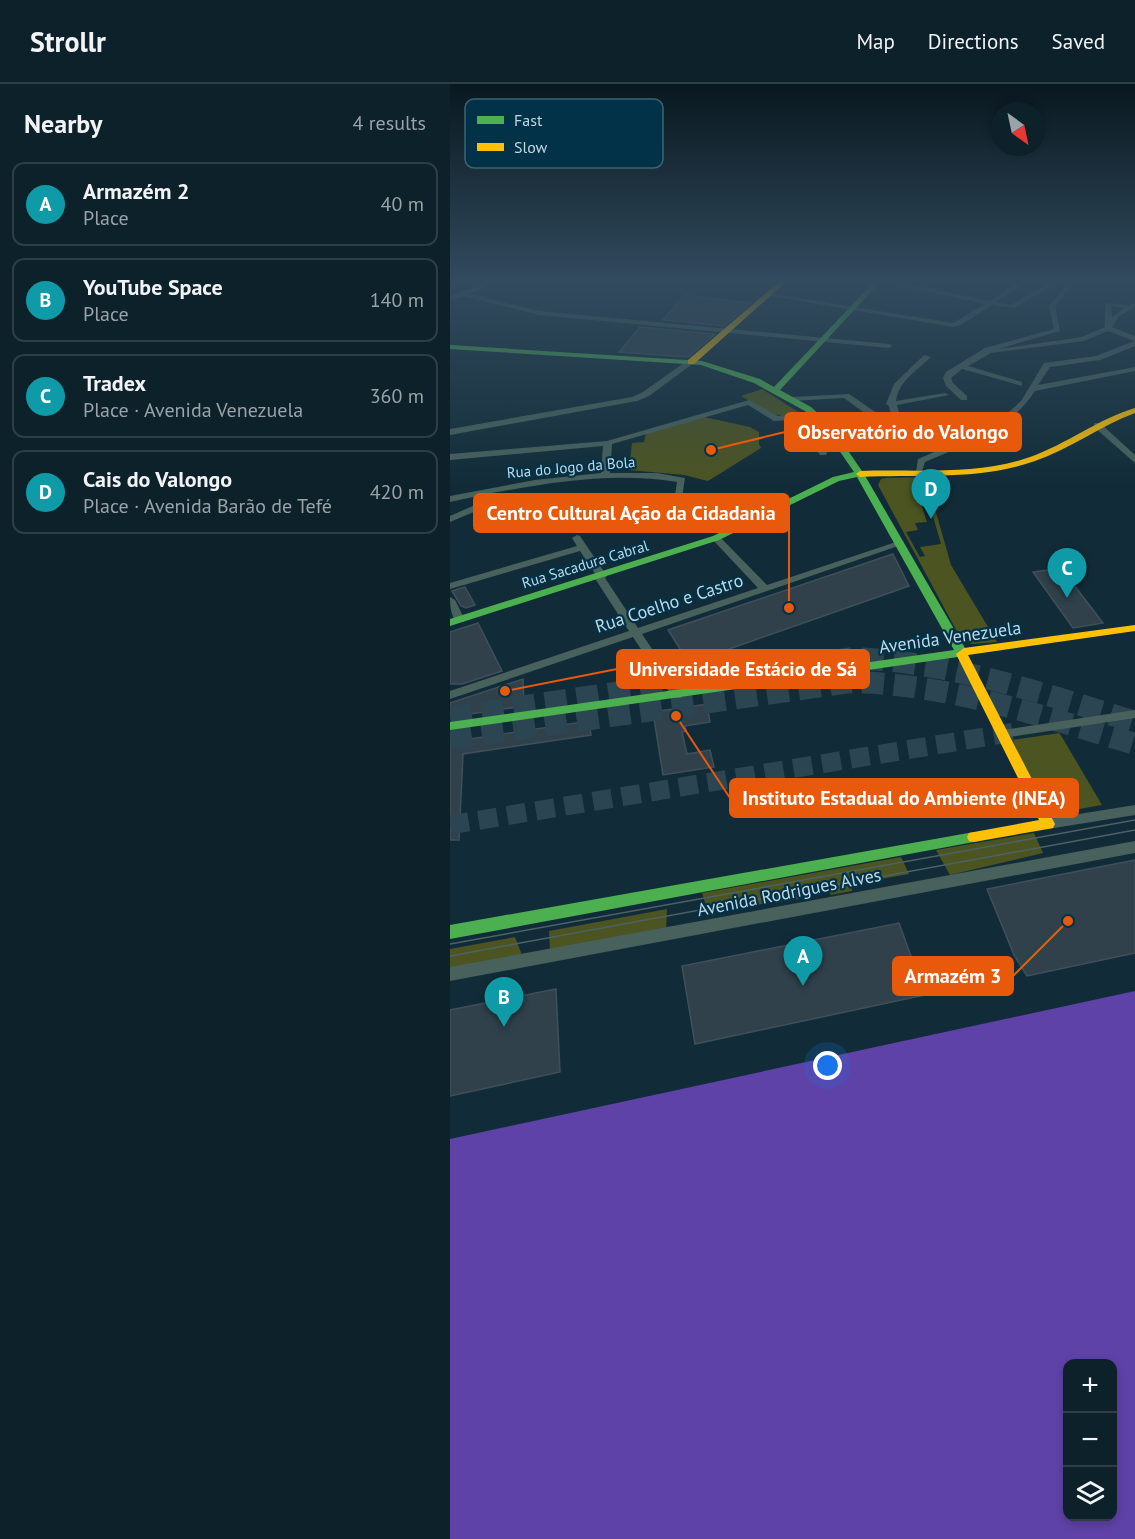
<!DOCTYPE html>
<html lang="en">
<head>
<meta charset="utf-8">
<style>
  body { margin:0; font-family:"PT Sans",sans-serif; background:#162932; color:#f1f3f6 }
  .controls { position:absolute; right:18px; bottom:18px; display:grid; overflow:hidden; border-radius:12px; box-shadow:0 3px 9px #0003 }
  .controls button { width:54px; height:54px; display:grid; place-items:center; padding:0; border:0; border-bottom:2px solid #2d3e47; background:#0d212a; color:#f1f3f6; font:30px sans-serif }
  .compass { position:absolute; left:541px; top:18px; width:54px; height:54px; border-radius:50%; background:#0d212a; box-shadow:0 3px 9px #0003; rotate:147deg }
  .you { position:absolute; left:378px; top:982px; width:21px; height:21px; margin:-15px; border:4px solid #fff; border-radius:50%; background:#1a73e8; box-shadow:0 0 0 9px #1a73e833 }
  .badge { display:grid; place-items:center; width:39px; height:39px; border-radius:50%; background:#bca0f2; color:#fff; font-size:20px; font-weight:700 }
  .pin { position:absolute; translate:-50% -50px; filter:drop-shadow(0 2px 3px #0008) }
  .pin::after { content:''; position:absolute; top:32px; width:21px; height:18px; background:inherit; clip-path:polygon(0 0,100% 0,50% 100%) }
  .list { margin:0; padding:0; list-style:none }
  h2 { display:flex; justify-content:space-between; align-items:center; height:78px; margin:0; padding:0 24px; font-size:26px }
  h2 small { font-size:20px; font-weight:400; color:#9aa3a8 }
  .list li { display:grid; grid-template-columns:39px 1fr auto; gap:18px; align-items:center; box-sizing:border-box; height:84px; margin:0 12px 12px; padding:0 12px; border:2px solid #2d3e47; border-radius:12px }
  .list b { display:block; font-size:22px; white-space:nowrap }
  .list p { margin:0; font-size:20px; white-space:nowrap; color:#9aa3a8 }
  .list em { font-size:20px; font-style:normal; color:#9aa3a8 }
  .icon { flex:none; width:33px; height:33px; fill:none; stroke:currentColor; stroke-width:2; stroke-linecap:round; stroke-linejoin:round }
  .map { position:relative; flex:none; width:685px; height:1455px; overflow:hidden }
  header { display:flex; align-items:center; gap:36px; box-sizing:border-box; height:84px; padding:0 30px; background:#0d212a; border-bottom:2px solid #2d3e47 }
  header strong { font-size:28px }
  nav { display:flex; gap:33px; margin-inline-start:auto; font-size:21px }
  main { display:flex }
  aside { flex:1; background:#0d212a }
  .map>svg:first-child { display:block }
  .green { fill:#4c5421; fill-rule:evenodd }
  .water { fill:#5f42a7; fill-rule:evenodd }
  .building { fill:#30414c; stroke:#3f505b; stroke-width:1.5 }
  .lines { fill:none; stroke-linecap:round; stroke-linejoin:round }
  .primary-tunnel { stroke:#2b4652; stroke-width:19; stroke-dasharray:19 10; stroke-linecap:butt }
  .highway-tunnel { stroke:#2b4652; stroke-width:22; stroke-dasharray:22 10; stroke-linecap:butt }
  .street { fill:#48615d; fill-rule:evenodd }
  .fast { fill:#4caf50; fill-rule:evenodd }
  .slow { fill:#ffc107; fill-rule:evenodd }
  .tram { stroke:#4d6266; stroke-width:1.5 }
  .labels { text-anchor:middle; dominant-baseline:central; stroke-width:4.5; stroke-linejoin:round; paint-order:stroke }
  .far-street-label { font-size:15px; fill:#c1d7e4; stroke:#023247 }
  .street-label { font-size:18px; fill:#c1d7e4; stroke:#023247 }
  .key { fill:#023247; stroke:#3b6476; stroke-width:1.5 }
  .key-label { font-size:16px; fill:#c1d7e4 }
  .leader { fill:none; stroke:#e8590c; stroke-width:2 }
  .callout-dot { fill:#e8590c; stroke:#023247; stroke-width:2 }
  .callout { fill:#e8590c; stroke:#e8590c; stroke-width:2 }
  .callout-label { font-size:20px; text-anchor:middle; font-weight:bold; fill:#fff }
</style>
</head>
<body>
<header>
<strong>Strollr</strong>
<nav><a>Map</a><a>Directions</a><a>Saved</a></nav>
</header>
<main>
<aside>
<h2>Nearby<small>4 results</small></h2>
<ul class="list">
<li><span class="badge" style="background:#0f9aa8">A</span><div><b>Armazém 2</b><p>Place</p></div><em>40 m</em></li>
<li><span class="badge" style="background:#0f9aa8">B</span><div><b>YouTube Space</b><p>Place</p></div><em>140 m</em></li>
<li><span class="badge" style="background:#0f9aa8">C</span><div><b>Tradex</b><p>Place · Avenida Venezuela</p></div><em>360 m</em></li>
<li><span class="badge" style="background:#0f9aa8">D</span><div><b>Cais do Valongo</b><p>Place · Avenida Barão de Tefé</p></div><em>420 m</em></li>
</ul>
</aside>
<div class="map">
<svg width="685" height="1455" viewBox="0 0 685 1455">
  <rect width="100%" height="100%" fill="#112c38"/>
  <g class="green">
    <path d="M312 305 350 329 375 360H371L344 331C324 336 309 321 291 312Z"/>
    <path d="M254 333 300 343 309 348V360L311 364 258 397 234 391 179 386 182 359 194 358 196 349Z"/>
    <path d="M476 393 501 481 547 558 522 560 511 555 428 401 431 395 436 394ZM467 408H476L491 460 470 463 475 472 470 473 456 448 468 446 465 439 477 438Z"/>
    <path d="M609 649 612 653 652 721 596 731 562 656Z"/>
    <path d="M584 749 593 769 500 791 486 766Z"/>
    <path d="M451 773 459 790 402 800V807L381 811 378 806 351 810 350 815 258 827 252 809Z"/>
    <path d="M217 825 216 846 100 866 99 847Z"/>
    <path d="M65 853 72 871 0 888V865Z"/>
  </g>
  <path class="water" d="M685 907V1455H0V1055ZM618 1280H662V1432H618Z"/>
  <g class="building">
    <path d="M234 211 301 219 274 242 213 236Z"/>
    <path d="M190 243 265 250 238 273 169 268Z"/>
    <path d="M443 470 459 502 239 579 218 546Z"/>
    <path d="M611 484 653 539 623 544 583 488Z"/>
    <path d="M15 503 25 521 16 524 11 522 2 507Z"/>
    <path d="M28 539 52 587 12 600H0V548Z"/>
    <path d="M73 595 74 622 0 633V619Z"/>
    <path d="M257 620 260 638 235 642 236 647 232 648 237 670 260 666 264 683 213 691 203 628Z"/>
    <path d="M139 637 141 651 13 670 9 756H0V658Z"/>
    <path d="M685 776V869L577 892 564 871 537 805Z"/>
    <path d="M449 839 475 911 245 960 232 882Z"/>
    <path d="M106 905 110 988 0 1012V926Z"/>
  </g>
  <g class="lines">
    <path class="primary-tunnel" d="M0 741 571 647"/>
    <g class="highway-tunnel">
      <path d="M0 633 403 574C501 578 592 609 685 638"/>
      <path d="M0 655 401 598C500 600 591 632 685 660"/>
    </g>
    <g class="street">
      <path d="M39 198H47L19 210 89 227 439 260 443 262 439 264 89 231 13 212 0 217V213Z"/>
      <path d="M433 198H445L540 217 568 198H575L546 218 561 221 602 198H609L564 224 542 221 511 241 503 243 315 211 318 209 503 239 535 220Z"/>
      <path d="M619 198H625L605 222 610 247 548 265 632 253 655 243V219L680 221 685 219 684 224 669 232 662 243 685 252V262L650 276 600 283 588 301 685 283V287L585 307C561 345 514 361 475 378L472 388H466L468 375 496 363 479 357 466 340 467 338H473L485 353 503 360 559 328 571 317 594 279 646 272 684 257 658 247 634 257 541 269 518 282 572 298V302L512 285 501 294 503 299 517 312V316H511L496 302 493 294 496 288 535 264 604 245 599 222ZM661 222 674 224 662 233Z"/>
      <path d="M474 271 481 273C467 287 449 296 446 317L495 309 499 311 447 321 452 340 448 345 434 343 394 314 341 317 337 315 341 313 399 310 443 340 439 322 436 320 444 300Z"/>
      <path d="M238 276 245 278 199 312 187 317 0 351V345L182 313 193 308Z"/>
      <path d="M299 316 328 332 343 331 352 334 377 369 376 371H370L346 338 342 336 324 337 298 321 162 360 160 389H207L235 394 232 414 259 422C242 445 211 446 185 441L183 439 188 436 230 435 248 423 224 418 227 398C162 387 96 399 32 411L33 424 0 438V432L25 421 23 413 0 418V412L85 396 151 389 153 362 0 376V370L157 357Z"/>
      <path d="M644 339H650L685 371V379L644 343Z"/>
      <path d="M127 451 130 452 157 492 155 494 188 544 308 504 263 456V452H269L317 501 446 458 454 460 192 550 233 611 231 614H223L183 553 0 615V607L179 547 144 493 146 491 130 467 0 505V499L127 462 122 454Z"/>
      <path d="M0 513 5 516 15 536 14 538H6C1 530 0 523 0 513Z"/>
      <path d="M685 626V634L553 654 547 650 553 646Z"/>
      <path d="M685 721V731L598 745 593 744 591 740 593 736 598 735Z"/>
      <path d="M685 757V769L0 897V883Z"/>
    </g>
    <g class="fast">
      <path d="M424 198H430L330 306 361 323 379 339 414 390 515 564 520 568 512 574 508 573 0 646V638L504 566 407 393 389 397 269 456 0 542V535L263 452 383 393 404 388 373 343 355 327 304 299 251 281 0 265V261L252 277 310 295 324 303Z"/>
      <path d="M524 748 529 749 531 753 529 757 524 758 0 855V841Z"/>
    </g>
    <g class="slow">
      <path d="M329 198H336L244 280H238V276Z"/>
      <path d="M685 324V329C650 342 620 365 585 377 529 397 468 390 410 393L406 390 410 387C466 385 527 392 580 373 617 360 648 335 685 324Z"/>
      <path d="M685 541V547L518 571 605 740 603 744 598 745 524 758 519 757 517 753 519 749 524 748 589 736 506 570 514 564Z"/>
    </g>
    <g class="tram">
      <path d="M0 213 40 198"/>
      <path d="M0 860 685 736"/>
      <path d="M0 872 685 746"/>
    </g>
  </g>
  <linearGradient id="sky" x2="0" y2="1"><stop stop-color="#09181f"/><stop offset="0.49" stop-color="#324b5e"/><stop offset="1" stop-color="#324b5e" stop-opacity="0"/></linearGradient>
  <rect width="685" height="402" fill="url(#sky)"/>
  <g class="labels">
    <g class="far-street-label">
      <text transform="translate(121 383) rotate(-5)">Rua do Jogo da Bola</text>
      <text transform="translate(135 480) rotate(-17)">Rua Sacadura Cabral</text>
    </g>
    <g class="street-label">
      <text transform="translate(219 519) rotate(-18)">Rua Coelho e Castro</text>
      <text transform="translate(500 553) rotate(-8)">Avenida Venezuela</text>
      <text transform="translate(339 808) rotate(-11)">Avenida Rodrigues Alves</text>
    </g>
  </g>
  <rect x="15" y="15" width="198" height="69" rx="9" class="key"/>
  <rect x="27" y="32" width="27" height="8" fill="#4caf50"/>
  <rect x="27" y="59" width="27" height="8" fill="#ffc107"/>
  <g class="key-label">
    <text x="64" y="42">Fast</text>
    <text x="64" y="69">Slow</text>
  </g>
  <path class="leader" d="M261 366L335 348M339 524L339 429M55 607L167 585M226 632L280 714M618 837L563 892"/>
  <g class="callout-dot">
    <circle cx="261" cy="366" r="6"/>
    <circle cx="339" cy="524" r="6"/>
    <circle cx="55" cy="607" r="6"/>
    <circle cx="226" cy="632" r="6"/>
    <circle cx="618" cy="837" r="6"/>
  </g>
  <g class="callout">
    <rect x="335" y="329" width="236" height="38" rx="6"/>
    <rect x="24" y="410" width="315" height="38" rx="6"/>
    <rect x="167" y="566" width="252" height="38" rx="6"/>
    <rect x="280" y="695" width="348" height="38" rx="6"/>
    <rect x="443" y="873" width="120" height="38" rx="6"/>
  </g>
  <g class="callout-label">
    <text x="453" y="355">Observatório do Valongo</text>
    <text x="181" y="436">Centro Cultural Ação da Cidadania</text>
    <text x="293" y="592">Universidade Estácio de Sá</text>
    <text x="454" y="721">Instituto Estadual do Ambiente (INEA)</text>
    <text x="503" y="899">Armazém 3</text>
  </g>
</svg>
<div class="controls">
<button>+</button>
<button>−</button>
<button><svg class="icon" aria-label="layers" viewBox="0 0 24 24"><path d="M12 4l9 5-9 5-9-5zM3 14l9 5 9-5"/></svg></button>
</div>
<svg class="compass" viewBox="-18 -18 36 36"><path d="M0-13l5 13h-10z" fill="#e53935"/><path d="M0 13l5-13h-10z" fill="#9aa3a8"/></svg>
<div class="you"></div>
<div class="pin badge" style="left:353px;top:902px;background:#0f9aa8">A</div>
<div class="pin badge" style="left:54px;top:943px;background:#0f9aa8">B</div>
<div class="pin badge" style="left:617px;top:514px;background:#0f9aa8">C</div>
<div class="pin badge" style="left:481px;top:435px;background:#0f9aa8">D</div>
</div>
</main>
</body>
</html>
